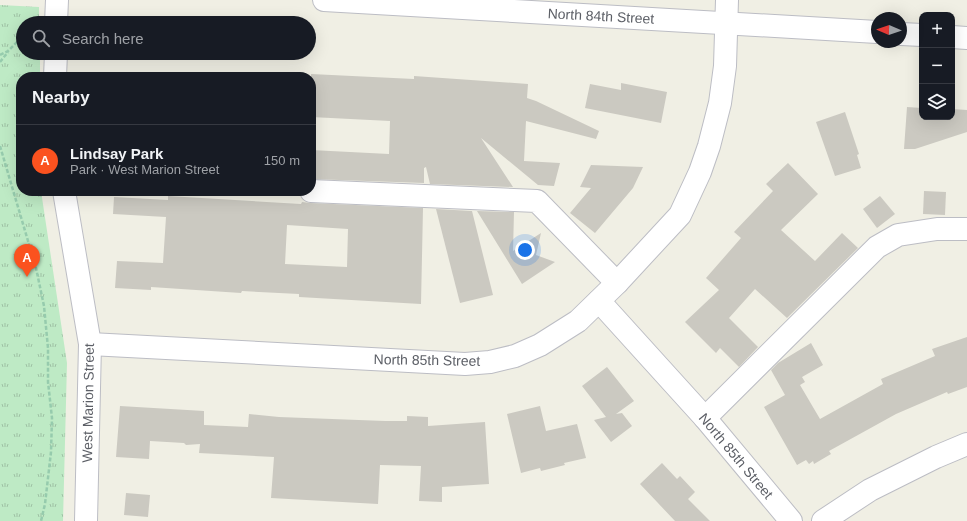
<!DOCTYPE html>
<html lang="en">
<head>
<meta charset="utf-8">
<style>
  body { margin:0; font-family:Arial,sans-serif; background:#20242c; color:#f1f3f6 }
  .controls { position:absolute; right:12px; top:12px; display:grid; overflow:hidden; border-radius:8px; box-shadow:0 4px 16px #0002 }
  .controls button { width:36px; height:36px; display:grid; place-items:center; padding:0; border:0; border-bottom:1px solid #363941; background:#171b24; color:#f1f3f6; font:20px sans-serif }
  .compass { position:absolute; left:871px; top:12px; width:36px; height:36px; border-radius:50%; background:#171b24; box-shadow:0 4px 16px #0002; rotate:272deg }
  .you { position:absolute; left:525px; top:250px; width:14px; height:14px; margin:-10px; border:3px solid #fff; border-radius:50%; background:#1a73e8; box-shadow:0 0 0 6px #1a73e833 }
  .badge { display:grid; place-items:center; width:26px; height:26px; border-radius:50%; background:#fb521f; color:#fff; font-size:13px; font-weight:700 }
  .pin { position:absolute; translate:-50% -33px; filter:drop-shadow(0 1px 2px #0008) }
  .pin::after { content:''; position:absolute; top:21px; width:14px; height:12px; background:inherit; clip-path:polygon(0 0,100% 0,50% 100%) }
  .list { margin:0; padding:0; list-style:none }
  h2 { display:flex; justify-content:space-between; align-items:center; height:52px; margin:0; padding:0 16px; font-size:17px }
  h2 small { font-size:13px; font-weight:400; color:#9ea1a6 }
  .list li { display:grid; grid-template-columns:26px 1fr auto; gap:12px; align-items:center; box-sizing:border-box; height:72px; padding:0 16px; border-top:1px solid #363941 }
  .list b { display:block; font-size:15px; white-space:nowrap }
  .list p { margin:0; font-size:13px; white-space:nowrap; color:#9ea1a6 }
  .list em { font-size:13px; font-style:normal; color:#9ea1a6 }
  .icon { flex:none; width:22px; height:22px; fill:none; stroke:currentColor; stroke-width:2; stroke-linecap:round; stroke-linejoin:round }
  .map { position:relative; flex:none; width:967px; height:521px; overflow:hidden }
  .search { position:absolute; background:#171b24; box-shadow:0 4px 16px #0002; left:16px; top:16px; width:300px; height:44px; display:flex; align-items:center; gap:10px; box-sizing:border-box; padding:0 14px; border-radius:22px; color:#9ea1a6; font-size:15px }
  .panel { position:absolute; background:#171b24; box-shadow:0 4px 16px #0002; left:16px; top:72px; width:300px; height:124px; border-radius:16px }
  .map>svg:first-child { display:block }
  .park { fill:url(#park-tufts) }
  .building { fill:#cbc9c1; fill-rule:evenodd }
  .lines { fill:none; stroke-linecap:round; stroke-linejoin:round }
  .minor-casing { stroke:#bcbdc4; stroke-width:24 }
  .path { stroke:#96cbad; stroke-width:2.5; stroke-dasharray:4 2; stroke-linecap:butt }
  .minor { stroke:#fff; stroke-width:22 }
  .labels { text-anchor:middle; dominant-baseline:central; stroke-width:3.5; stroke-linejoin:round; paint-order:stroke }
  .street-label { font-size:14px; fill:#5c5f66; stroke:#fff }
</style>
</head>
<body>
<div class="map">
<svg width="967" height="521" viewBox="0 0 967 521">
  <defs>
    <pattern id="park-tufts" width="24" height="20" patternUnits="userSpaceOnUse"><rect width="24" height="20" fill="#beeac5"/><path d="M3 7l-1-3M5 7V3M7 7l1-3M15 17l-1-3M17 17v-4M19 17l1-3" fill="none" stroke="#9ec1a4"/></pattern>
  </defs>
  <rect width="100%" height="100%" fill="#f0efe4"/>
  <path class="park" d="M0 5 39 7V23H23V53H40V77H21V191H41L67 363 63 521H0Z"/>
  <g class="building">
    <path d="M311 74 414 79V76L528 84 527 98 536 101 599 131 596 139 526 121 524 161 560 163 554 186 538 185 481 138 513 187 430 184 426 167 424 168V183L311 179V150L389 154 390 121 311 117Z"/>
    <path d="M621 83 667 92 661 123 585 108 590 84 621 90Z"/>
    <path d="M907 107 922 108V117H952V109L967 110V132L915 149H904Z"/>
    <path d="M845 112 859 154 857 155 861 168 835 176 816 122Z"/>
    <path d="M788 163 818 194 781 230 815 261 842 233 858 248 787 318 755 289 729 318 758 347 739 367 720 348 716 353 685 322 719 290 706 278 741 238 734 232 773 191 766 184Z"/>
    <path d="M591 165 643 167 633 188 595 233 570 213 591 188 580 187Z"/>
    <path d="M924 191 946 192 945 215 923 214Z"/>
    <path d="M168 196 301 204 302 202 310 203 423 208 421 304 299 297V294L242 291 241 293 151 287V290L115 288 117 261 163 263 166 217 113 214 114 197 168 200ZM287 225 348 229 347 267 285 264Z"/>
    <path d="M880 196 895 214 877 228 863 209Z"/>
    <path d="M436 209 472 211 493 295 460 303Z"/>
    <path d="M477 211 514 212 513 251 541 233 536 255 555 262 522 284Z"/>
    <path d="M967 337V387L948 394 947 392 896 414 829 451 831 454 814 464 813 461 809 464 806 460 797 465 764 407 785 395 771 370 778 363 811 343 823 365 802 377 805 382 800 385 820 419 883 384 881 379 935 356 932 349Z"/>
    <path d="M607 367 634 401 616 414 622 413 632 426 611 442 594 420 606 417 582 386Z"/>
    <path d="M120 406 204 411V425L248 427 249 414 279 417 385 421H407V416L428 417V426L485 422 489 484 442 487V502L419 501 421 466 380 465 378 504 271 498 274 457 199 453 200 444 186 445 184 443 150 441 149 459 116 457Z"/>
    <path d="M540 406 546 431 577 424 586 458 564 463 565 465 541 471 540 468 521 473 507 414Z"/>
    <path d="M662 463 677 479 680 476 695 492 688 499 710 521H675L640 484Z"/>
    <path d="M126 493 150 495 148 517 124 515Z"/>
  </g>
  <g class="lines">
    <defs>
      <g id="minor">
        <path d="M324 0 877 32"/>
        <path d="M56 23 57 0"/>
        <path d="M901 34 922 35"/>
        <path d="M952 37 967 38"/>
        <path d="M55 77 56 53"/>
        <path d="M64 191 90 344 86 521"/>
        <path d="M311 191 537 201 617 283"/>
        <path d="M599 301 705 418 791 521"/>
        <path d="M90 344 465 364 490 362 515 356 540 345 578 321 617 283 680 215 700 172 709 146 720 103 725 66 727 0"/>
        <path d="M705 418 877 247 898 235 937 229H967"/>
        <path d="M823 521 870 490 936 457 967 444"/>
      </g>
    </defs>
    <use href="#minor" class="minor-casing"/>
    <g class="path">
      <path d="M0 55 8 51 23 36"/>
      <path d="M0 62 8 52"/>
      <path d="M0 146 36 268 44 306 48 348V382L52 418 51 452 45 504 41 521"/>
    </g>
    <use href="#minor" class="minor"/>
  </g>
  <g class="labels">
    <g class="street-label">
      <text transform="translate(601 16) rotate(3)">North 84th Street</text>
      <text transform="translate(427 360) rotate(1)">North 85th Street</text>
      <text transform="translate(88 403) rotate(-89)">West Marion Street</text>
      <text transform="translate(736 456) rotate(50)">North 85th Street</text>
    </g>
  </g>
</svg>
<div class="controls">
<button>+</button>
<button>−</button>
<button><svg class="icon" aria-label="layers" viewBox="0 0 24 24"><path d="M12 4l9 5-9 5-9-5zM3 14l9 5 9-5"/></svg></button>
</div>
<svg class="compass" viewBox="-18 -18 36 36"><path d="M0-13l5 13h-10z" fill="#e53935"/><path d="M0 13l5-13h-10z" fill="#9ea1a6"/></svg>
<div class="you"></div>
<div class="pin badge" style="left:27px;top:277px">A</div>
<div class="search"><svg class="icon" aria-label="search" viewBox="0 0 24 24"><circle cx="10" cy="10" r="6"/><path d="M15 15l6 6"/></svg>Search here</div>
<section class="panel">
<h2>Nearby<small></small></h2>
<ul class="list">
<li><span class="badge">A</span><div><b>Lindsay Park</b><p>Park · West Marion Street</p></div><em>150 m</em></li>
</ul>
</section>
</div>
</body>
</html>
